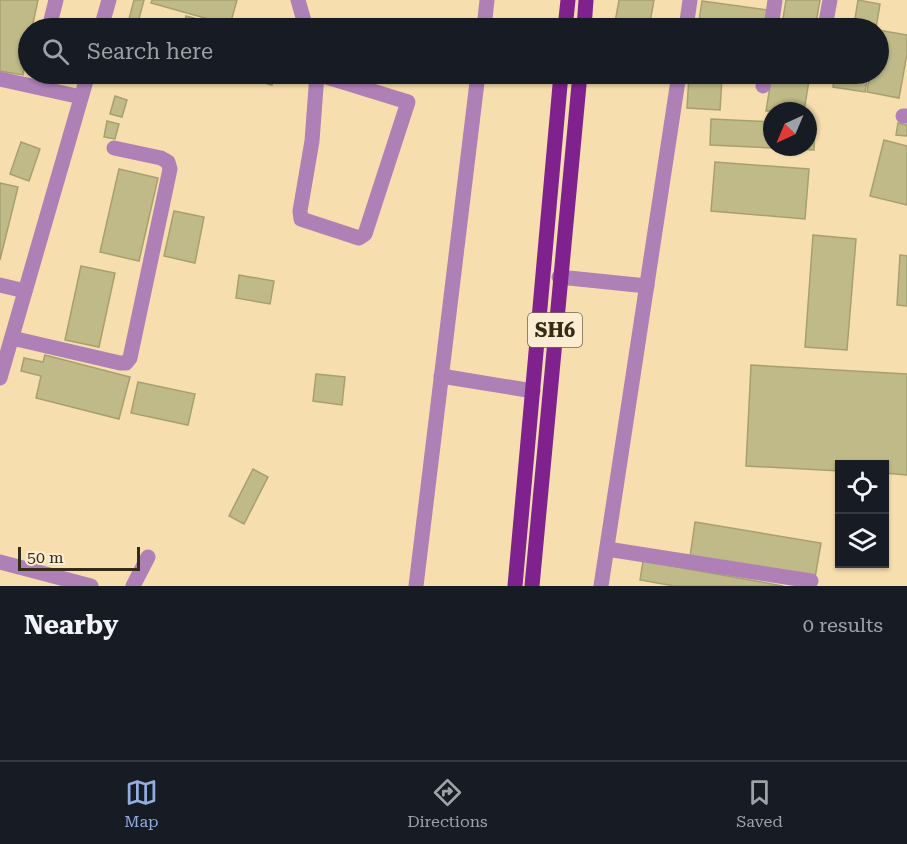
<!DOCTYPE html>
<html lang="en">
<head>
<meta charset="utf-8">
<style>
  body { margin:0; font-family:"Roboto Serif",serif; background:#242831; color:#f1f3f6 }
  .controls { position:absolute; right:18px; bottom:18px; display:grid; overflow:hidden; border-radius:0px; box-shadow:0 2px 4px #0004 }
  .controls button { width:54px; height:54px; display:grid; place-items:center; padding:0; border:0; border-bottom:2px solid #363941; background:#171b24; color:#f1f3f6; font:30px sans-serif }
  .compass { position:absolute; left:763px; top:102px; width:54px; height:54px; border-radius:50%; background:#171b24; box-shadow:0 2px 4px #0004; rotate:224deg }
  .scale { position:absolute; left:18px; bottom:15px; width:122px; box-sizing:border-box; padding-left:6px; border:3px solid #352b19; border-top:0; font-size:16px; line-height:21px; white-space:nowrap; color:#352b19; -webkit-text-stroke:4px #fcecd1; paint-order:stroke }
  .list { margin:0; padding:0; list-style:none }
  h2 { display:flex; justify-content:space-between; align-items:center; height:78px; margin:0; padding:0 24px; font-size:26px }
  h2 small { font-size:20px; font-weight:400; color:#9ea1a6 }
  .icon { flex:none; width:33px; height:33px; fill:none; stroke:currentColor; stroke-width:2; stroke-linecap:round; stroke-linejoin:round }
  .map { position:relative; flex:none; width:907px; height:586px; overflow:hidden }
  .search { position:absolute; background:#171b24; box-shadow:0 2px 4px #0004; left:18px; right:18px; top:18px; height:66px; display:flex; align-items:center; gap:15px; box-sizing:border-box; padding:0 21px; border-radius:33px; color:#9ea1a6; font-size:22px }
  .sheet { height:174px; background:#171b24 }
  nav { display:flex; justify-content:space-around; align-items:center; box-sizing:border-box; height:84px; border-top:2px solid #363941; background:#171b24; font-size:16px; color:#9ea1a6 }
  nav a { display:grid; justify-items:center; gap:3px }
  nav .on { color:#93ade0 }
  .map>svg:first-child { display:block }
  .building { fill:#c0ba88; stroke:#a6a06f; stroke-width:1.5 }
  .lines { fill:none; stroke-linecap:round; stroke-linejoin:round }
  .minor { stroke:#af80b6; stroke-width:15 }
  .major { stroke:#7f228d; stroke-width:15 }
  .labels { text-anchor:middle; dominant-baseline:central; stroke-width:6; stroke-linejoin:round; paint-order:stroke }
  .shield { fill:#fcecd1; stroke:#716550; stroke-width:1.5 }
  .shield-label { font-size:20px; font-weight:bold; fill:#352b19 }
</style>
</head>
<body>
<div class="map">
<svg width="907" height="586" viewBox="0 0 907 586">
  <rect width="100%" height="100%" fill="#f7deaf"/>
  <g class="building">
    <path d="M0 0H38L32 28H28V49L23 75 0 71Z"/>
    <path d="M134 0H144L137 26 128 23Z"/>
    <path d="M152 0H237L230 25 151 3Z"/>
    <path d="M619 0H654L649 28H614Z"/>
    <path d="M786 0H820L815 28 782 25Z"/>
    <path d="M858 0 880 4 876 28H843L844 23 854 25Z"/>
    <path d="M702 1 767 10 764 28H698Z"/>
    <path d="M186 16 231 28H183Z"/>
    <path d="M878 30 907 35V54L899 98 867 92 870 74H878Z"/>
    <path d="M143 74H177L175 82Z"/>
    <path d="M238 74H275L272 85 238 76Z"/>
    <path d="M772 74H810L804 111H766Z"/>
    <path d="M835 74H868L865 92 833 87Z"/>
    <path d="M689 76 722 78 720 110 687 108Z"/>
    <path d="M115 96 127 100 122 117 110 114Z"/>
    <path d="M711 119 772 122V147H808V123L815 124 814 150 710 145Z"/>
    <path d="M107 121 119 124 115 139 104 137Z"/>
    <path d="M898 123 907 125V136L896 135Z"/>
    <path d="M884 140 907 146V205L870 196Z"/>
    <path d="M21 142 40 149 29 181 10 174Z"/>
    <path d="M715 162 809 169 805 219 711 211Z"/>
    <path d="M119 169 158 178 139 261 100 252Z"/>
    <path d="M0 183 18 187 0 260Z"/>
    <path d="M174 211 204 217 195 263 164 256Z"/>
    <path d="M813 235 856 239 847 350 805 347Z"/>
    <path d="M900 255 907 256V306L897 305Z"/>
    <path d="M81 266 115 273 99 347 65 340Z"/>
    <path d="M239 275 274 281 270 304 236 298Z"/>
    <path d="M45 355 130 377 119 419 36 398 41 376 21 371 24 358 43 362Z"/>
    <path d="M751 365 907 374V475L884 473V464H840V471L746 466Z"/>
    <path d="M316 374 345 377 342 405 313 401Z"/>
    <path d="M138 382 195 394 188 425 131 413Z"/>
    <path d="M253 469 268 477 244 524 229 516Z"/>
    <path d="M695 522 821 543 815 578 690 557Z"/>
    <path d="M643 561 783 586H674L640 580Z"/>
  </g>
  <g class="lines">
    <g class="minor">
      <path d="M298 0 306 28"/>
      <path d="M825 27 830 0"/>
      <path d="M49 28 56 0"/>
      <path d="M101 28 109 0"/>
      <path d="M484 28 487 0"/>
      <path d="M686 28 690 0"/>
      <path d="M771 28 775 0"/>
      <path d="M317 74 408 102 365 234 359 238 301 219 300 211 312 141Z"/>
      <path d="M0 79 81 97"/>
      <path d="M763 86 765 74"/>
      <path d="M903 116H907"/>
      <path d="M559 277 647 286"/>
      <path d="M0 285 25 291"/>
      <path d="M12 338 120 363H126L130 358 170 169 168 162 161 158 114 148"/>
      <path d="M441 376 533 391"/>
      <path d="M0 378 88 74"/>
      <path d="M607 549 811 581"/>
      <path d="M0 562 91 586"/>
      <path d="M133 586 148 557"/>
      <path d="M416 586 478 74"/>
      <path d="M601 586 679 74"/>
    </g>
    <g class="major">
      <path d="M565 28 568 0"/>
      <path d="M584 28 586 0"/>
      <path d="M515 586 561 74"/>
      <path d="M532 586 580 74"/>
    </g>
  </g>
  <g class="labels">
    <rect class="shield" x="528" y="313" width="54" height="34" rx="4.5"/>
    <g class="shield-label">
      <text x="555" y="330">SH6</text>
    </g>
  </g>
</svg>
<div class="controls">
<button><svg class="icon" aria-label="locate" viewBox="0 0 24 24"><circle cx="12" cy="12" r="6"/><path d="M12 2v4M12 18v4M2 12h4M18 12h4"/></svg></button>
<button><svg class="icon" aria-label="layers" viewBox="0 0 24 24"><path d="M12 4l9 5-9 5-9-5zM3 14l9 5 9-5"/></svg></button>
</div>
<svg class="compass" viewBox="-18 -18 36 36"><path d="M0-13l5 13h-10z" fill="#e53935"/><path d="M0 13l5-13h-10z" fill="#9ea1a6"/></svg>
<div class="scale">50 m</div>
<div class="search"><svg class="icon" aria-label="search" viewBox="0 0 24 24"><circle cx="10" cy="10" r="6"/><path d="M15 15l6 6"/></svg>Search here</div>
</div>
<section class="sheet">
<h2>Nearby<small>0 results</small></h2>
<ul class="list">
</ul>
</section>
<nav>
<a class="on"><svg class="icon" aria-label="map" viewBox="0 0 24 24"><path d="M3 6l6-2 6 2 6-2v14l-6 2-6-2-6 2zM9 4v14M15 6v14"/></svg>Map</a>
<a><svg class="icon" aria-label="directions" viewBox="0 0 24 24"><path d="M12 3l9 9-9 9-9-9zM9 14v-3h6M13 9l2 2-2 2"/></svg>Directions</a>
<a><svg class="icon" aria-label="saved" viewBox="0 0 24 24"><path d="M7 4h10v16l-5-4-5 4z"/></svg>Saved</a>
</nav>
</body>
</html>
